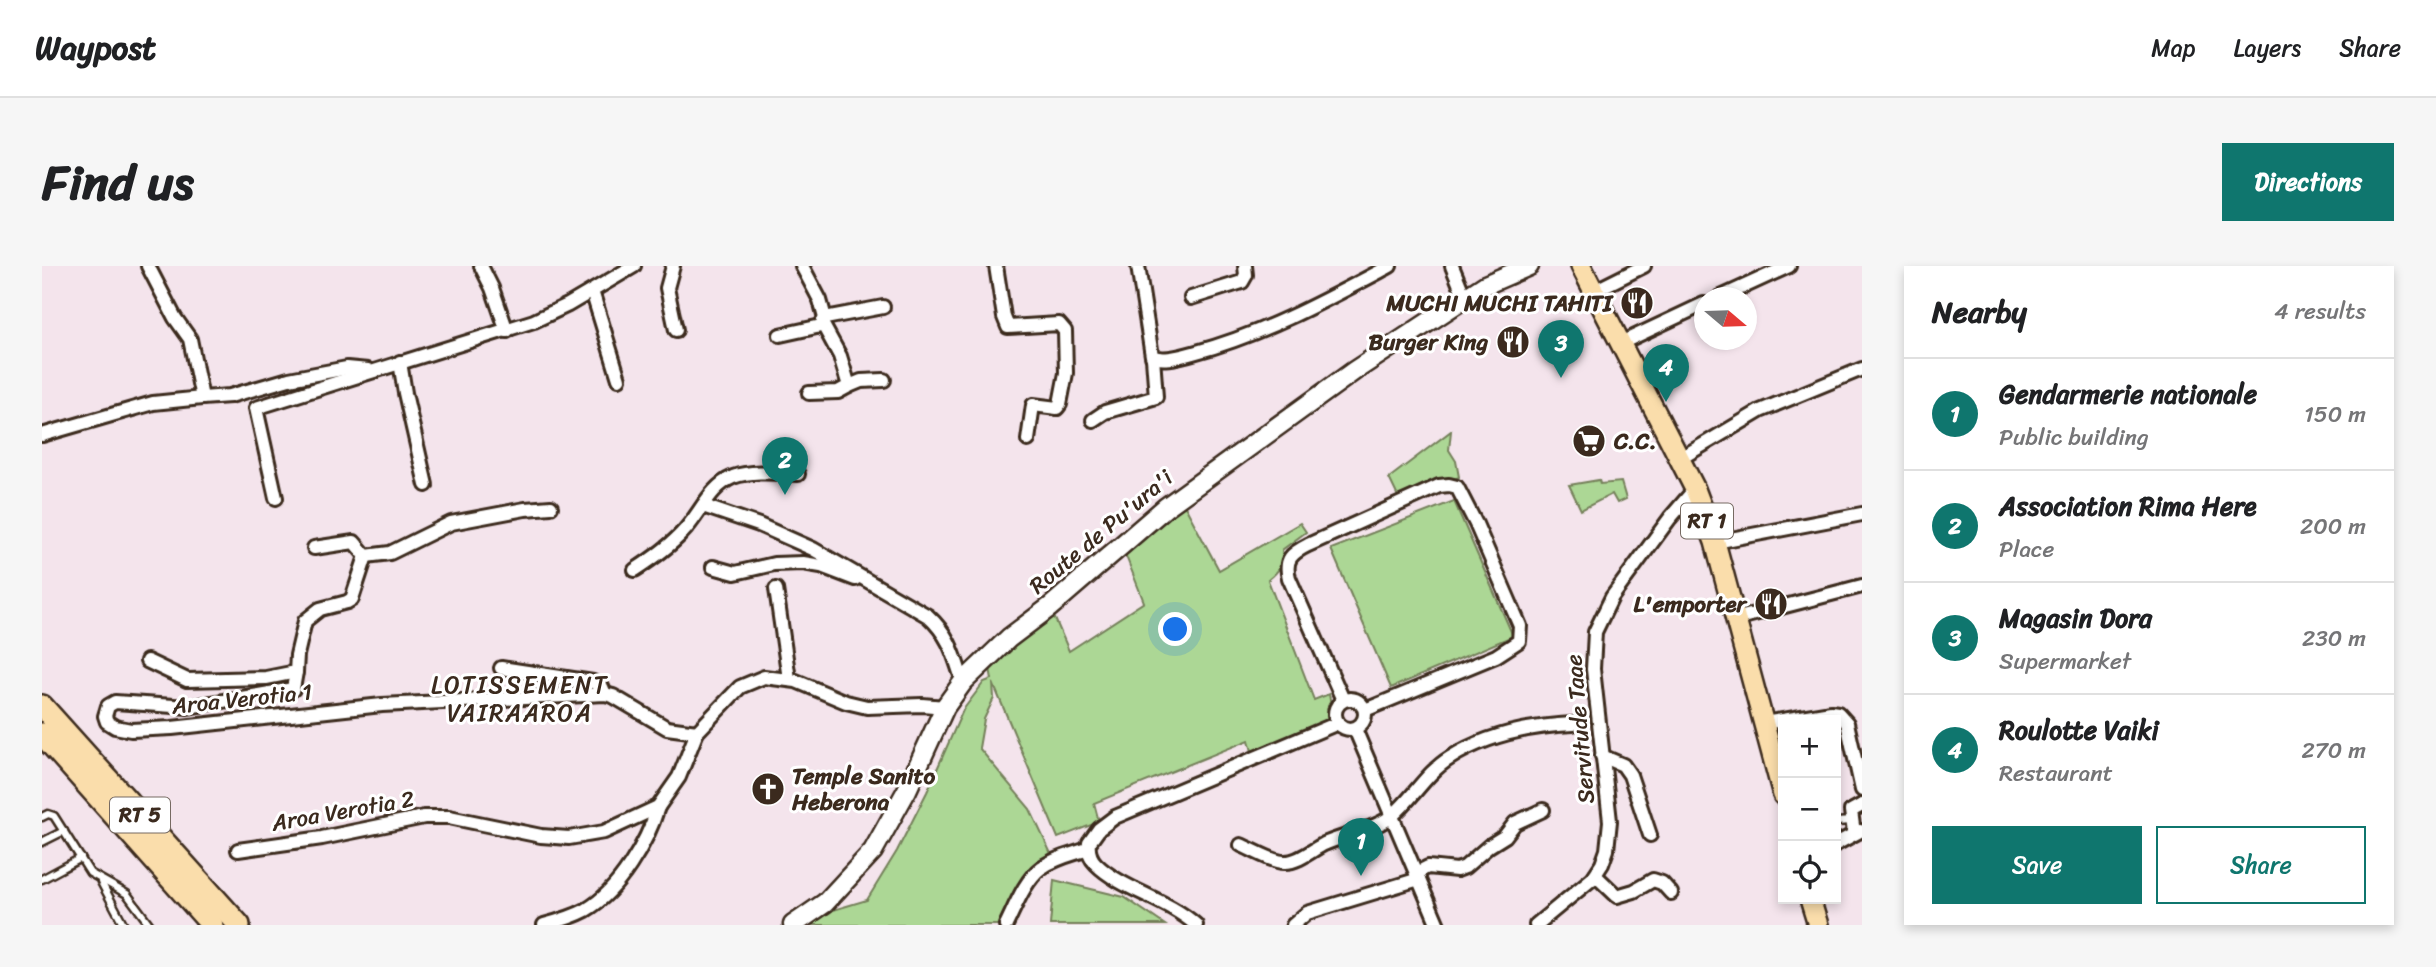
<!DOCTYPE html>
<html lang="en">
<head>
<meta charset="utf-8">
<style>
  body { margin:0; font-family:Sriracha,sans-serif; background:#f6f6f6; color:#202124 }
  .controls { position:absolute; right:21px; bottom:21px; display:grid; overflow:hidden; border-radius:0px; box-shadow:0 4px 10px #0003 }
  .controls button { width:63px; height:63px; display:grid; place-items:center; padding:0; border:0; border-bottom:2px solid #e0e0e0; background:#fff; color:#202124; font:35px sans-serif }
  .compass { position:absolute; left:1652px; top:21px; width:63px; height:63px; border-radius:50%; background:#fff; box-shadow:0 4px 10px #0003; rotate:109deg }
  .you { position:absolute; left:1134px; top:364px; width:24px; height:24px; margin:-18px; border:5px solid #fff; border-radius:50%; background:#1a73e8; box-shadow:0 0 0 10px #1a73e833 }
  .badge { display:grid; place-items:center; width:46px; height:46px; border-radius:50%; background:#0f766e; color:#fff; font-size:23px; font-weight:700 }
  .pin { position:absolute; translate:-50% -58px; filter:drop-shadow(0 2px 4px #0008) }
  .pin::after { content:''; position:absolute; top:37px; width:24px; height:21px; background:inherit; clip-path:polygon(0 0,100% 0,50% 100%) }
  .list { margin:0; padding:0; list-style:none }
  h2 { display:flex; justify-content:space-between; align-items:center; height:91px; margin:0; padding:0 28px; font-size:30px }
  h2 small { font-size:23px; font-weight:400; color:#757577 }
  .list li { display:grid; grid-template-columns:46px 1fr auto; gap:21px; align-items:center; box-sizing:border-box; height:112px; padding:0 28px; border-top:2px solid #e0e0e0 }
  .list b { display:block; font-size:26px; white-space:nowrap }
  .list p { margin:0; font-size:23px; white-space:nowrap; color:#757577 }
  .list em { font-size:23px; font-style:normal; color:#757577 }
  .actions { display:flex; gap:14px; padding:21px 28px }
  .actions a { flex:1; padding:16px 0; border:2px solid #0f766e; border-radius:0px; text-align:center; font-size:24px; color:#0f766e }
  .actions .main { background:#0f766e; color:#fff }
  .icon { flex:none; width:38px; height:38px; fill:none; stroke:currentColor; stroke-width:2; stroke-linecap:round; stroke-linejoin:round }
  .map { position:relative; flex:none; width:1820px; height:659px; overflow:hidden; border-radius:0px }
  header { display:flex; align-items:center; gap:42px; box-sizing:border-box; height:98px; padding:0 35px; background:#fff; border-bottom:2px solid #e0e0e0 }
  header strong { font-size:33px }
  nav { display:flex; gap:38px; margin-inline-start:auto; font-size:24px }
  .intro { display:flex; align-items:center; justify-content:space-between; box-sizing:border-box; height:168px; padding:0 42px }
  h1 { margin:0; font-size:49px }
  .button { padding:18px 32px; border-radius:0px; background:#0f766e; color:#fff; font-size:24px; font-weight:700 }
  main { display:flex; gap:42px; padding:0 42px }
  aside { flex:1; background:#fff; border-radius:0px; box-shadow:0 4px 10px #0003 }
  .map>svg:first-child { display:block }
  .green { fill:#acd795; stroke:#74805a; stroke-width:2 }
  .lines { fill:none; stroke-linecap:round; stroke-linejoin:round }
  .service-casing { stroke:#3b2a1e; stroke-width:11 }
  .minor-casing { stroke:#3b2a1e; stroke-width:18 }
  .secondary-casing { stroke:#3b2a1e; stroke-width:23 }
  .primary-casing { stroke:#3b2a1e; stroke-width:24 }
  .trunk-casing { stroke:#3b2a1e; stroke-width:26 }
  .service { stroke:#fff; stroke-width:6 }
  .minor { stroke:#fff; stroke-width:12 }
  .secondary { stroke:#fff; stroke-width:18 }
  .primary { stroke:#faddab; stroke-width:19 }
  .trunk { stroke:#faddab; stroke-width:21 }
  .labels { text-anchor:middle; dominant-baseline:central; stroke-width:6; stroke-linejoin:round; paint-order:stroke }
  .shield { fill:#fff; stroke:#766a62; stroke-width:2 }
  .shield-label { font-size:21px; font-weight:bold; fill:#3b2a1e }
  .poi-label { font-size:23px; font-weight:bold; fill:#3b2a1e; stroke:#fff; text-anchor:end }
  .street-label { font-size:23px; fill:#3b2a1e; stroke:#fff }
  .neighbourhood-label { font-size:24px; letter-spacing:2px; fill:#3b2a1e; stroke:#fff }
</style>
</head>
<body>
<header>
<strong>Waypost</strong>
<nav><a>Map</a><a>Layers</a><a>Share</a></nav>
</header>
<div class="intro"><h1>Find us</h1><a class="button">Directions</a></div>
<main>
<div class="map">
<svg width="1820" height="659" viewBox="0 0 1820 659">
  <rect width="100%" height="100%" fill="#f4e4ec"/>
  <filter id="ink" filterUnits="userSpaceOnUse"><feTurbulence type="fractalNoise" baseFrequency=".0143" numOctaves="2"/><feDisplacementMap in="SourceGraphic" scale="14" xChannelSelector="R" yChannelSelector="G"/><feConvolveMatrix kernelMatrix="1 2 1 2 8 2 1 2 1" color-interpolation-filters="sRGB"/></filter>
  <g filter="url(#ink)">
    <g class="green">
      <path d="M1409 165 1407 184 1414 195 1417 211 1359 237 1347 212Z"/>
      <path d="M1557 214 1558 218 1579 216 1584 233 1575 237 1570 228 1539 244 1527 219Z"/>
      <path d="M1138 231 1177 304 1258 257 1264 266 1240 284C1243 298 1236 306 1226 314L1272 434 1287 428 1290 446 1285 461 1211 489 1207 474 1052 537 1057 556 1016 572 951 417 952 432 942 453 937 482 988 543 1012 594 1000 603 960 659H763L788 645 825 634 855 585 885 526 921 444 942 416 950 413 946 392 1008 341 1027 385 1102 336 1080 280Z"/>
      <path d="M1412 235 1471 370 1349 422 1289 283Z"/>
      <path d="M1012 614 1082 631 1123 659H1008Z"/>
    </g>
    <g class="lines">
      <defs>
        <g id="service">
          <path d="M0 551 6 548 12 550 48 607 85 628 108 659"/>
          <path d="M1794 556 1810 555"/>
          <path d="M0 576 22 565"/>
          <path d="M0 613 39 592"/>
          <path d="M59 616 82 659"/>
        </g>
        <g id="minor">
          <path d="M439 0 450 22 465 65"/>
          <path d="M631 0 625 22 634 64"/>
          <path d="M760 0 778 34 783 52"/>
          <path d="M954 0 962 51 966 61 1017 58 1023 65 1024 107 1018 138 1015 142 991 139 986 174"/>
          <path d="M1096 0 1110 90C1121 96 1139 90 1151 87 1222 68 1284 34 1348 0"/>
          <path d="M1410 0 1423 32"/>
          <path d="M550 25 577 113"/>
          <path d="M1552 25 1602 0"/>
          <path d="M1149 32 1200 16 1204 9 1203 0"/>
          <path d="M1677 32 1747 0"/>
          <path d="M738 69 779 60 783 52 841 41"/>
          <path d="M1579 77 1662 38"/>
          <path d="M358 96 363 127 384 219"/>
          <path d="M807 120 819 115 842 114"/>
          <path d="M767 127 796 126 807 120 798 90 780 57"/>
          <path d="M160 132 188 130 247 113 305 102 326 104"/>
          <path d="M1051 154 1063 146 1114 131 1111 92"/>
          <path d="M0 169 111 137 160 132 148 73 133 52 106 0"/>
          <path d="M1639 192 1718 145 1820 103"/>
          <path d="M234 232 214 142 492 55 526 39 592 0"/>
          <path d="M661 240 717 259 771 283 886 350C908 370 912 389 921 416"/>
          <path d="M1673 276 1820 248"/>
          <path d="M272 282 312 276 324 290 348 287 409 257 483 243 509 241"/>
          <path d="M671 301 693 307 732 298 761 297 779 300 813 313"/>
          <path d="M593 304C610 293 626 282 640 267 658 249 667 221 691 211 711 204 735 207 756 208"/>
          <path d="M734 323 747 413"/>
          <path d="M1693 353 1820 320"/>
          <path d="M105 395 145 414 224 412 254 406 255 389 263 355 278 343 305 336 310 333 324 290"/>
          <path d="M459 402 551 416 560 421 563 428"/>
          <path d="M254 406 251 423 146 441 73 436 66 440 63 450 65 456 73 461 89 464 130 462 340 439 563 428 571 430 625 462 655 466"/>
          <circle cx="1308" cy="448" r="15"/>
          <path d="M1301 434 1247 312C1242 293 1250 287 1266 279L1397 220 1407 219 1415 221 1434 258 1478 360 1477 375 1454 390 1323 444"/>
          <path d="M1722 457 1789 446 1796 447 1805 457 1820 524"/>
          <path d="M1313 463 1396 659"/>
          <path d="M1560 490 1581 499 1588 509 1608 569"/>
          <path d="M1812 567 1809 545 1820 539"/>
          <path d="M1794 578 1818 565"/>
          <path d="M1199 579C1209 583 1233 597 1243 596 1257 596 1270 584 1282 578 1300 570 1337 562 1351 549 1371 532 1385 506 1408 492 1444 469 1488 460 1531 458"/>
          <path d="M196 584 280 572 382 551H407L499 570 527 572 562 566 616 541 637 511 655 466 698 421 722 411 754 415 804 436 825 441 880 439 903 441"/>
          <path d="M1374 607 1386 601 1415 604 1423 601 1447 580 1463 570 1473 557 1501 544"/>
          <path d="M1553 609 1575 630 1592 625 1611 614 1620 617 1629 627"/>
          <path d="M502 659C517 655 531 651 544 644 577 625 605 577 616 541"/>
          <path d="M964 659C973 641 983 614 999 602 1013 592 1031 588 1046 583"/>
          <path d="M1154 659C1125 633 1079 623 1054 598 1048 592 1046 585 1047 577L1057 563 1073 551 1296 457"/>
          <path d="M1251 659 1265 647 1377 613"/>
          <path d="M1494 659 1551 612 1560 598 1565 584 1568 555 1551 403 1553 366 1570 331 1628 252 1653 223"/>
        </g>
        <path id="secondary" d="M751 659 783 637 831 585 865 524 903 441 921 416 967 372 1008 341 1124 241 1312 105 1443 19 1487 0"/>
        <g id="primary">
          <path d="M1539 0 1653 223 1673 276 1741 529"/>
          <path d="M1768 633 1776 659"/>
        </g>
        <g id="trunk">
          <path d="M0 440 197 659"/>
          <path d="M0 468 170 659"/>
        </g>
      </defs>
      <use href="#service" class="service-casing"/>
      <use href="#minor" class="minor-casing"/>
      <use href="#secondary" class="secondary-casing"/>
      <use href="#primary" class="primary-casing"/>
      <use href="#trunk" class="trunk-casing"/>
      <use href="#service" class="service"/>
      <use href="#minor" class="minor"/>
      <use href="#secondary" class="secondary"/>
      <use href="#primary" class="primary"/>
      <use href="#trunk" class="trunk"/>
    </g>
  </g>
  <defs>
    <symbol id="restaurant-disc" viewBox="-11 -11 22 22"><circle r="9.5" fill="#3b2a1e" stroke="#fff"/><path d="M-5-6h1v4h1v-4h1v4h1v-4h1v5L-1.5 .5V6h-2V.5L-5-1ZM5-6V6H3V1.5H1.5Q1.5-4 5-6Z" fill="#fff"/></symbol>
    <symbol id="supermarket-disc" viewBox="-11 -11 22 22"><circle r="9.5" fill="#3b2a1e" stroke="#fff"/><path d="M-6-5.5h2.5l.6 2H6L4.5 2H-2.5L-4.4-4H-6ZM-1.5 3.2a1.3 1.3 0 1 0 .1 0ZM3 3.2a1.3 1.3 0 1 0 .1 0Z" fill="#fff"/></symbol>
    <symbol id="church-disc" viewBox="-11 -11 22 22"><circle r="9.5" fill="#3b2a1e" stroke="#fff"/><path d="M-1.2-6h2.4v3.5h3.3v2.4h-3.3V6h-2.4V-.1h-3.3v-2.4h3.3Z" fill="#fff"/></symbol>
  </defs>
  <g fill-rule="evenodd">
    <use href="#restaurant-disc" x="1576" y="18" width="38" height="38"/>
    <use href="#restaurant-disc" x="1452" y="57" width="38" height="38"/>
    <use href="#supermarket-disc" x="1528" y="156" width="38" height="38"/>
    <use href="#restaurant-disc" x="1710" y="319" width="38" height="38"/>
    <use href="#church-disc" x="707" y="504" width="38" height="38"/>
  </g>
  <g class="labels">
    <g class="shield">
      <rect x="1639" y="237.5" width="52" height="35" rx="5"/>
      <rect x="68" y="531.5" width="60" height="35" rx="5"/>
    </g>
    <g class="shield-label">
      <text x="1665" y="255">RT 1</text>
      <text x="98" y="549">RT 5</text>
    </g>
    <g class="poi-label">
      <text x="1570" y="37">MUCHI MUCHI TAHITI</text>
      <text x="1446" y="76">Burger King</text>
      <text x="1572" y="175" text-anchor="start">C.C.</text>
      <text x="1704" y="338">L'emporter</text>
      <text x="750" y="510" text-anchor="start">Temple Sanito<tspan x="750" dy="26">Heberona</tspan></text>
    </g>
    <g class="street-label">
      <text transform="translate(1059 266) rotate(-40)">Route de Pu'ura'i</text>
      <text transform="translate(200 433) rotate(-6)">Aroa Verotia 1</text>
      <text transform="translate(1538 463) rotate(-95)">Servitude Taae</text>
      <text transform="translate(301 545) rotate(-10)">Aroa Verotia 2</text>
    </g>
    <g class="neighbourhood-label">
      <text x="478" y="419">LOTISSEMENT<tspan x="478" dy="28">VAIRAAROA</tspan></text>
    </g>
  </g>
</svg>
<div class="controls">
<button>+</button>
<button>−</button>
<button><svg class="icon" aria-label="locate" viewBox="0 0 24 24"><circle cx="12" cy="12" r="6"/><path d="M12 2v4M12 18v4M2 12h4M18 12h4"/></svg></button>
</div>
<svg class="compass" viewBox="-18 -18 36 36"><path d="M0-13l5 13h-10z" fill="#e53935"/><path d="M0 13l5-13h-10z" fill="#757577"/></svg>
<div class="you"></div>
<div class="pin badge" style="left:1319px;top:610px">1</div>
<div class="pin badge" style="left:743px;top:229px">2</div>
<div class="pin badge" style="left:1519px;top:112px">3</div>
<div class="pin badge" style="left:1624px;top:136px">4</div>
</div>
<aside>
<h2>Nearby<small>4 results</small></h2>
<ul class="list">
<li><span class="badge">1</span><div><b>Gendarmerie nationale</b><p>Public building</p></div><em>150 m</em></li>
<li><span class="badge">2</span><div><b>Association Rima Here</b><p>Place</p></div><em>200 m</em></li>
<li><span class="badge">3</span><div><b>Magasin Dora</b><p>Supermarket</p></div><em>230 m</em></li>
<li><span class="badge">4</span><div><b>Roulotte Vaiki</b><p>Restaurant</p></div><em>270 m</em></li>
</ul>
<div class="actions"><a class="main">Save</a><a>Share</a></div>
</aside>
</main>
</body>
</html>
